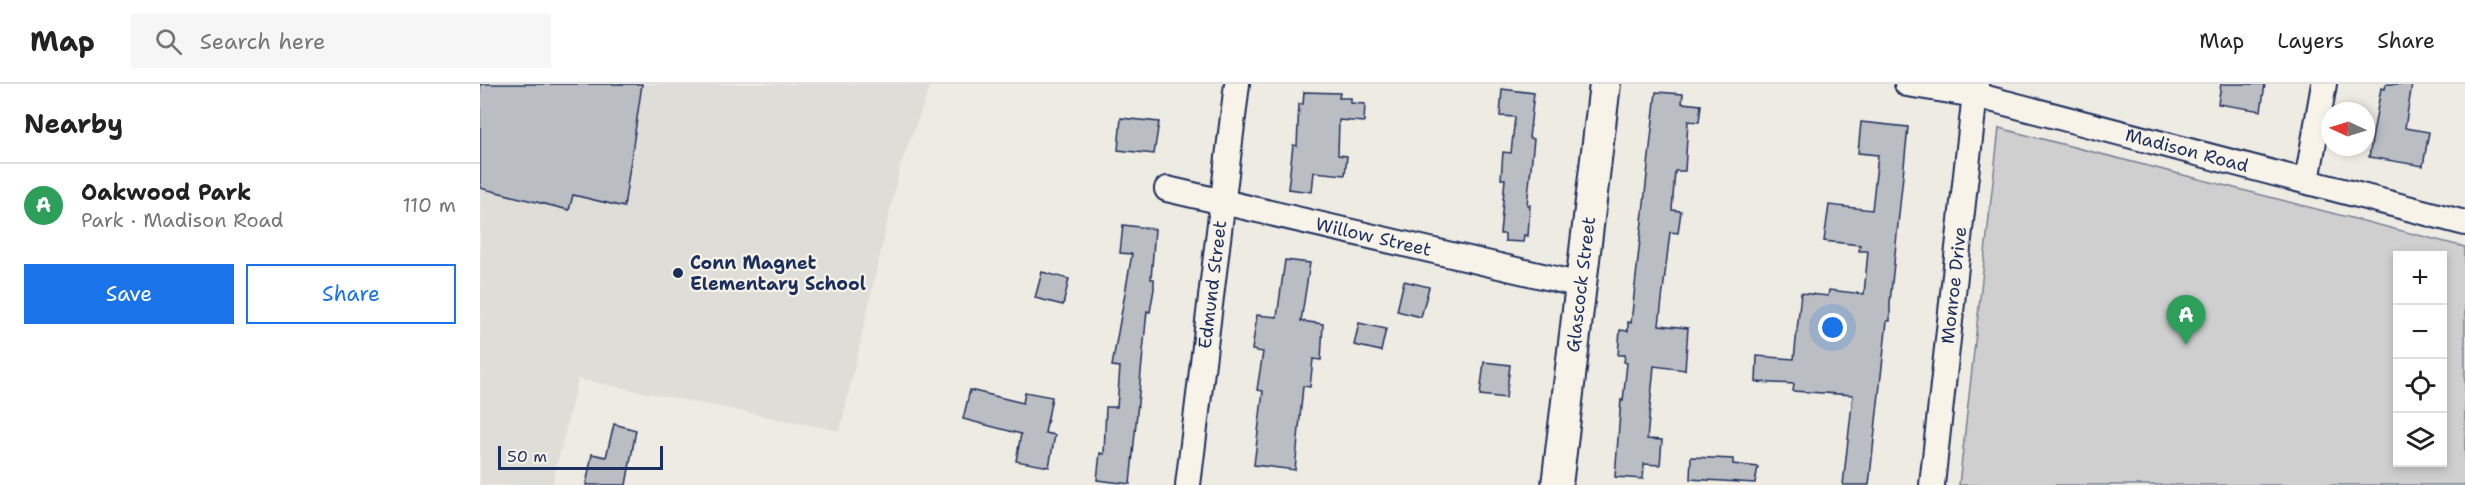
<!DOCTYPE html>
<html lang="en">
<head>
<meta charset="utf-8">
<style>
  body { margin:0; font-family:"Shantell Sans",sans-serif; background:#f6f6f6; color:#222 }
  .controls { position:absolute; right:18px; bottom:18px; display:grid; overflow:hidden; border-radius:0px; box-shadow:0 3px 9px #0003 }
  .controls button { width:54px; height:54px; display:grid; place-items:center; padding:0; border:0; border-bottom:2px solid #e0e0e0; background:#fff; color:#222; font:30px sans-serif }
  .compass { position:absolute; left:1841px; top:18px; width:54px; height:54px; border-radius:50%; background:#fff; box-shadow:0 3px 9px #0003; rotate:274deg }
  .scale { position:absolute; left:18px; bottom:15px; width:165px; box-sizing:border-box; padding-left:6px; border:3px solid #1b2f5e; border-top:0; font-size:16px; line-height:21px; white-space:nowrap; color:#1b2f5e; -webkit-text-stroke:4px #f7f3e8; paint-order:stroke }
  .you { position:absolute; left:1353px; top:244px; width:21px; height:21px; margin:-15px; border:4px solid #fff; border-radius:50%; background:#1a73e8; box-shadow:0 0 0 9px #1a73e833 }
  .badge { display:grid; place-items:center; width:39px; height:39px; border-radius:50%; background:#1a73e8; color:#fff; font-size:20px; font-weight:700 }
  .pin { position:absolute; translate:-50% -50px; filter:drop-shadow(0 2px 3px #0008) }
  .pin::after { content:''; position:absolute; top:32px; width:21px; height:18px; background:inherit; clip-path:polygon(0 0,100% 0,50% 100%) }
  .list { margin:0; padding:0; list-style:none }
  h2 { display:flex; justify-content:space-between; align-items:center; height:78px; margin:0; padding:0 24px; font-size:26px }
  h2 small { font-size:20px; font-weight:400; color:#767676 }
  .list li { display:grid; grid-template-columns:39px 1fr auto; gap:18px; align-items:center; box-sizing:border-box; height:84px; padding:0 24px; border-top:2px solid #e0e0e0 }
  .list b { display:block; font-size:22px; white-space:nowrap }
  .list p { margin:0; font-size:20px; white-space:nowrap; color:#767676 }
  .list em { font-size:20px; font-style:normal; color:#767676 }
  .actions { display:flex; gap:12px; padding:18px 24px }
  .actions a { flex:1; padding:14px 0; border:2px solid #1a73e8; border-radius:0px; text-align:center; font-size:21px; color:#1a73e8 }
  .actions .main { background:#1a73e8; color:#fff }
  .icon { flex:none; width:33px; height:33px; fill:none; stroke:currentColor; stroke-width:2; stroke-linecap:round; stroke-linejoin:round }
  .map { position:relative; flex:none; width:1985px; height:401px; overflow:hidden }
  header { display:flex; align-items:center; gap:36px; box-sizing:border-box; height:84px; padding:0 30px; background:#fff; border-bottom:2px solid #e0e0e0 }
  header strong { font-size:28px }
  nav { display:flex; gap:33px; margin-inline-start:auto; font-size:21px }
  .search { width:420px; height:54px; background:#f6f6f6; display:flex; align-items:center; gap:15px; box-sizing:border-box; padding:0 21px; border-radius:0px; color:#767676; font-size:22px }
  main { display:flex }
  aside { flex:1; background:#fff }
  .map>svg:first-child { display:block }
  .built { fill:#deddd8 }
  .green { fill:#cfcfcf; stroke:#757f96; stroke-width:1.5; fill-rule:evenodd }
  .building { fill:#babdc2; stroke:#1b2f5e; stroke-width:1.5 }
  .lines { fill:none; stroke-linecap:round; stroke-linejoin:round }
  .minor-casing { stroke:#1b2f5e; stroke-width:28 }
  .tertiary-casing { stroke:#1b2f5e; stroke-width:34 }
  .minor { stroke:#f7f3e8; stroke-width:24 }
  .tertiary { stroke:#f7f3e8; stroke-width:30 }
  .poi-dot { fill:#1b2f5e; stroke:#f7f3e8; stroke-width:2 }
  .labels { text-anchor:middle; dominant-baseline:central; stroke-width:4.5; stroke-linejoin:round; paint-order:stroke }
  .street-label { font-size:18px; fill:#1b2f5e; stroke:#f7f3e8 }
  .poi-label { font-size:18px; font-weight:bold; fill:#1b2f5e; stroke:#f7f3e8; text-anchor:start }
</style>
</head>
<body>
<header>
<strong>Map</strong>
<div class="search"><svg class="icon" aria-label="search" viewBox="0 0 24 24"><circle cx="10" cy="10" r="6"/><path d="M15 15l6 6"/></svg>Search here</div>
<nav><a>Map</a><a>Layers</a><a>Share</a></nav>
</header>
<main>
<aside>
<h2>Nearby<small></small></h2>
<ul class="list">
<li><span class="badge" style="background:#2e9e5b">A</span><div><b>Oakwood Park</b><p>Park · Madison Road</p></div><em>110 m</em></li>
</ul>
<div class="actions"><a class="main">Save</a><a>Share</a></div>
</aside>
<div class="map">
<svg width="1985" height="401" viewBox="0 0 1985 401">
  <rect width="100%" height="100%" fill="#eeebe2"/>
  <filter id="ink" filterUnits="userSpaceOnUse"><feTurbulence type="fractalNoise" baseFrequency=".0167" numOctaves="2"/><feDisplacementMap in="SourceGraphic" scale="12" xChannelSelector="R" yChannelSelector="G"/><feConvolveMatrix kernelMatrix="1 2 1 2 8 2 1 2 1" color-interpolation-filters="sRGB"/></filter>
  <g filter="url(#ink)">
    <path class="built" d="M0 0H451L420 83 360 347 98 295 72 401H0Z"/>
    <path class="green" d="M1519 44 1985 163V401H1479ZM1962 171V378H1918V171Z"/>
    <g class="building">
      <path d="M0 0H162L144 123 93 111 89 126 0 104Z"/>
      <path d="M1741 0H1785L1781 27 1738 20Z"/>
      <path d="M1906 0H1932L1925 44 1949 48 1943 82 1889 73 1901 4 1905 5Z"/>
      <path d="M1022 5 1054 9 1049 54 1054 55 1047 121H1050L1048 152 1044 151 1043 158 1025 157V150H1020L1025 95H1021L1023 68 1031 69 1035 33 1020 32Z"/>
      <path d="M824 8 860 9 859 14H871V19L885 20 884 38 859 36 858 71 867 72 865 91 834 88 832 108 808 105 813 61 817 62 819 20H823Z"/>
      <path d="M1176 8 1203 10 1202 19 1221 21 1219 38 1208 37 1205 87H1195L1192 126 1201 127 1198 149 1190 148 1179 241 1208 244 1205 286 1174 282 1167 355 1182 356 1180 381 1164 380 1163 395 1135 393 1141 316 1143 317 1147 279 1144 278 1145 271H1138L1140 246 1148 247V238L1151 239Z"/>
      <path d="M641 34 679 38 674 70 638 66Z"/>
      <path d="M1381 38 1428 43 1410 218V237H1407L1389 401H1363L1373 311 1313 307 1314 300 1276 298 1277 272 1314 275 1321 209 1348 212 1349 206 1384 210 1388 167H1379L1380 161 1344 157 1349 121 1392 126 1398 71 1378 69Z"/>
      <path d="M643 141 675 145 671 195H674V205L670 228 667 227 650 400 617 396 620 369 624 370 626 323H637L640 283 632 282 652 170 640 169Z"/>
      <path d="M805 176 830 179 821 237 843 240 841 276 833 275 830 303 823 302 815 386 774 381 783 307 777 306 783 268 772 266 777 231 797 233Z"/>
      <path d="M562 188 589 195 583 221 555 214Z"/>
      <path d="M924 197 949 203 941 233 917 227Z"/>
      <path d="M879 239 906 245 901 267 874 261Z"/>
      <path d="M1004 278 1030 281 1026 314 1000 311Z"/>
      <path d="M490 306 543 319 545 308 572 313 565 349 575 351 569 383 536 377 541 350 483 335Z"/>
      <path d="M134 340 156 346 146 401H106L112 370 126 373Z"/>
      <path d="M1211 373 1253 375V380L1278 383 1275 399 1210 395Z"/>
    </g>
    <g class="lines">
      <defs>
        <g id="minor">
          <path id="s1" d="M1427 0 1495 11 1985 139"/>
          <path d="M1827 97 1844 0"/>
          <path id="s2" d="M687 105 1101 201"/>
          <path id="s3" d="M708 401 757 0"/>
          <path id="s4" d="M1452 401 1496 0"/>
        </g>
        <g id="tertiary">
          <path id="s5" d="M1077 401 1125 0"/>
        </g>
      </defs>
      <use href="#minor" class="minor-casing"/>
      <use href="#tertiary" class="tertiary-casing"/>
      <use href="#minor" class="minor"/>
      <use href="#tertiary" class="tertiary"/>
    </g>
  </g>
  <circle class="poi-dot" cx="198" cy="189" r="6"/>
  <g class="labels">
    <g class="street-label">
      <text stroke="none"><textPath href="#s1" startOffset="288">Madison Road</textPath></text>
      <text stroke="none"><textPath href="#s2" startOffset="212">Willow Street</textPath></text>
      <text stroke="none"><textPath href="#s3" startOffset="202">Edmund Street</textPath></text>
      <text stroke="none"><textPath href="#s5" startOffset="202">Glascock Street</textPath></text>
      <text stroke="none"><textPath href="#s4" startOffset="201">Monroe Drive</textPath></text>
    </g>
    <g class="poi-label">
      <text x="210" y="179">Conn Magnet<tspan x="210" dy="21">Elementary School</tspan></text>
    </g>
  </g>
</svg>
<div class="controls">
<button>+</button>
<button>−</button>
<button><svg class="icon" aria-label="locate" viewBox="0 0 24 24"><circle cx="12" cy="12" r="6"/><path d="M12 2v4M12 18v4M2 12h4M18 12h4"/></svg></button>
<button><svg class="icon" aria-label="layers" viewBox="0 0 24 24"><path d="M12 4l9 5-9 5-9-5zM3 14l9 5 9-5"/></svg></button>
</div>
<svg class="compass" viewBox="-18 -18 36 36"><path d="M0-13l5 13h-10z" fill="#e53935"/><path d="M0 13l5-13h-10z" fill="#767676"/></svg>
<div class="scale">50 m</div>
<div class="you"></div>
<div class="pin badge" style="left:1706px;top:261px;background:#2e9e5b">A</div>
</div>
</main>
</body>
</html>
